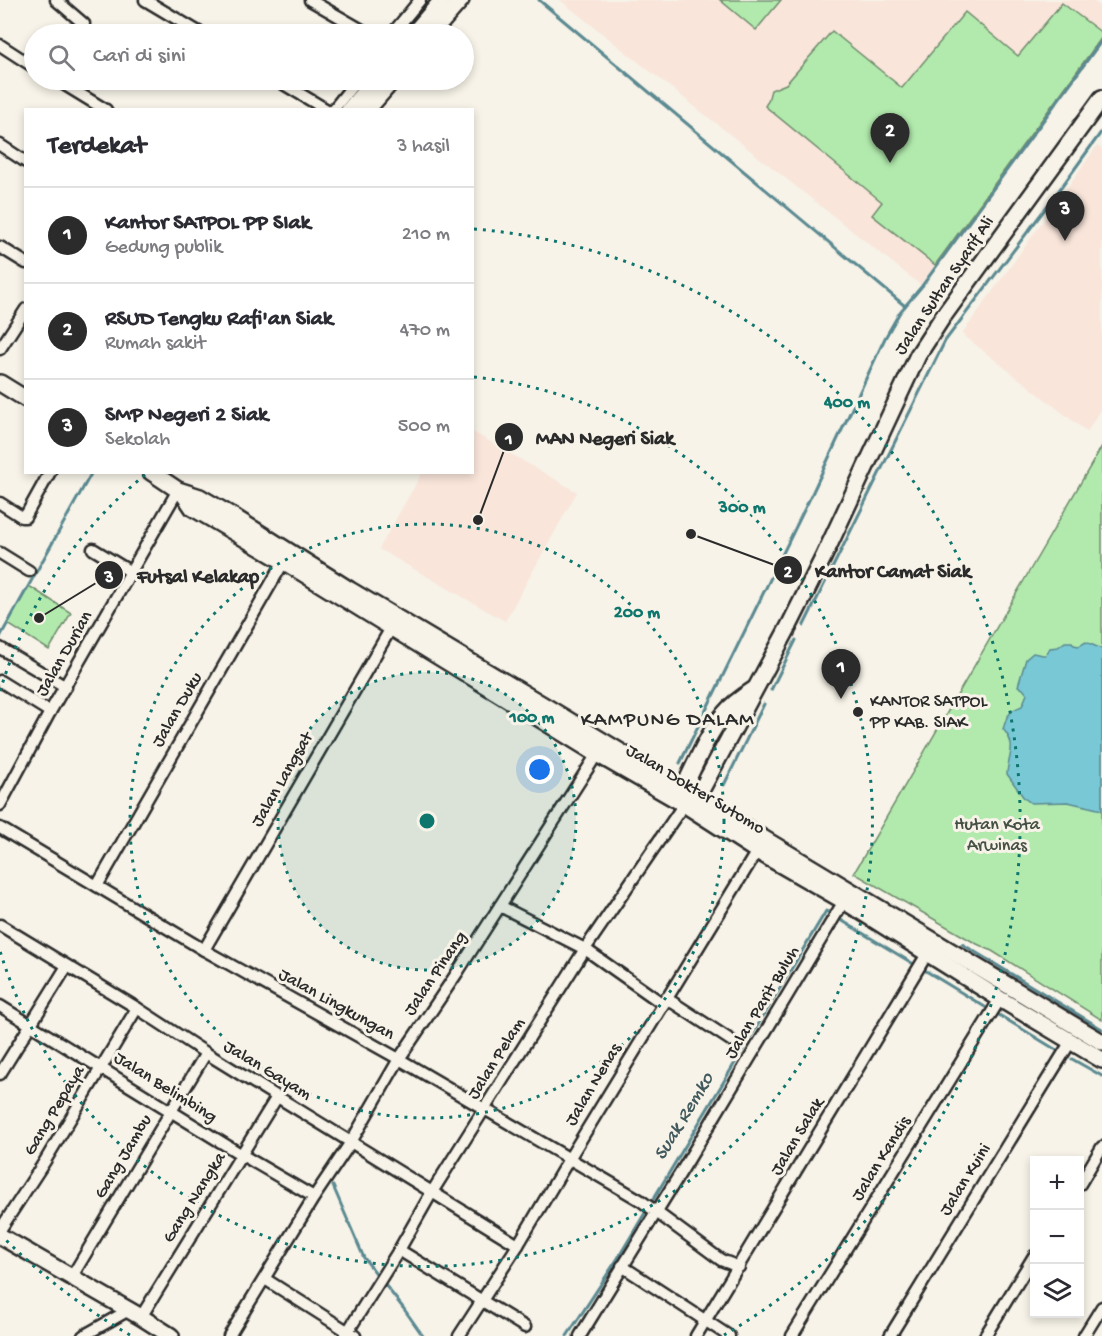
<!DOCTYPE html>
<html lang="id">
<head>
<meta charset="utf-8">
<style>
  body { margin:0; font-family:"Gochi Hand",sans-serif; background:#f2f2f3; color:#2b2b33 }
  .controls { position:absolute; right:18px; bottom:18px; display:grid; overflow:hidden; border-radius:0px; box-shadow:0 3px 9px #0003 }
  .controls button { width:54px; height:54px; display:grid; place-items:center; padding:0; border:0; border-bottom:2px solid #e1e1e2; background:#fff; color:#2b2b33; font:30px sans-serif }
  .you { position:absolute; left:540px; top:770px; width:21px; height:21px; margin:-15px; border:4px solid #fff; border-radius:50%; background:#1a73e8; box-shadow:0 0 0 9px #1a73e833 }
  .badge { display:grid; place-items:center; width:39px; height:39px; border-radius:50%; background:#2b2b2b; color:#fff; font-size:20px; font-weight:700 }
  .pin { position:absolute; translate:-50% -50px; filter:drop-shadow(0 2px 3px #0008) }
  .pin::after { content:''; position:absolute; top:32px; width:21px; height:18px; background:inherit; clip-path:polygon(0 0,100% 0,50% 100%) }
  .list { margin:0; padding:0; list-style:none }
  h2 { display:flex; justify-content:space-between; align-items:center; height:78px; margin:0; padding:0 24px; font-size:26px }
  h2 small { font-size:20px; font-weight:400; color:#7c7c81 }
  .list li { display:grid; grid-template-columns:39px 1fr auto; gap:18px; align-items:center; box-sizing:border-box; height:96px; padding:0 24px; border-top:2px solid #e1e1e2 }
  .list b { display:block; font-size:22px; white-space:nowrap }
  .list p { margin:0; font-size:20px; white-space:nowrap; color:#7c7c81 }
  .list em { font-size:20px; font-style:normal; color:#7c7c81 }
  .icon { flex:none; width:33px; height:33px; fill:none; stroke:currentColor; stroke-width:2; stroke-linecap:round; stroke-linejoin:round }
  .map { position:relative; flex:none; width:1102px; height:1336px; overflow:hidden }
  .search { position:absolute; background:#fff; box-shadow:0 3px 9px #0003; left:24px; top:24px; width:450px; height:66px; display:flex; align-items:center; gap:15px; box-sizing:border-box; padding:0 21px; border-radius:33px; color:#7c7c81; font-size:22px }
  .panel { position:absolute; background:#fff; box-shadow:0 3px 9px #0003; left:24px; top:108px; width:450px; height:366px; border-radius:0px }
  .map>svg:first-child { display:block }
  .built { fill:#f9e5da }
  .green { fill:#b2eaad; stroke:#6e8a6c; stroke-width:1.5 }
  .water { fill:#79c8d5; stroke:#5a8991; stroke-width:1.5 }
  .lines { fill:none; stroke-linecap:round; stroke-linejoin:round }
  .stream { stroke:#5a8991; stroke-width:3 }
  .street-casing { stroke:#2b2b2b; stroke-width:15 }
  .secondary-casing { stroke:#2b2b2b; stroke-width:20 }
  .street { stroke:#f7f3e8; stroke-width:10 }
  .secondary { stroke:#f7f3e8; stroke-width:15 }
  .ring { fill:none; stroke:#0f766e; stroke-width:3; stroke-dasharray:3 6 }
  .poi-dot { fill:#2b2b2b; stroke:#f7f3e8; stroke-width:2 }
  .labels { text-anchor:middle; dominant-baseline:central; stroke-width:6; stroke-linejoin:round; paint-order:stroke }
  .street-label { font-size:18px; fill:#2b2b2b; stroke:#f7f3e8 }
  .poi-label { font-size:18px; fill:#2b2b2b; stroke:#f7f3e8; text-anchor:start }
  .park-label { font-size:18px; fill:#465145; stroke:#f7f3e8 }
  .water-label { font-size:20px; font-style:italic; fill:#425a5e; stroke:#f7f3e8 }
  .quarter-label { font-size:21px; letter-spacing:1.5px; fill:#2b2b2b; stroke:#f7f3e8 }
  .centre { fill:#0f766e; stroke:#f7f3e8; stroke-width:3 }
  .ring-label { font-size:18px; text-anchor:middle; font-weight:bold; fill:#0f766e; stroke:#f7f3e8; stroke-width:6; stroke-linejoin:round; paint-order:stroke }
  .leader { fill:none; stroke:#2b2b2b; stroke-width:2 }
  .callout-dot { fill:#2b2b2b; stroke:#f7f3e8; stroke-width:2 }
  .mark-label { font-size:18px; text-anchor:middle; font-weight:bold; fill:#fff }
  .callout-label { font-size:20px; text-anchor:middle; font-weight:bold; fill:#2b2b2b; stroke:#f7f3e8; stroke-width:6; stroke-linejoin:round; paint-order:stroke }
</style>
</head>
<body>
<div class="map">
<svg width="1102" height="1336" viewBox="0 0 1102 1336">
  <rect width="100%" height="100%" fill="#f7f3e8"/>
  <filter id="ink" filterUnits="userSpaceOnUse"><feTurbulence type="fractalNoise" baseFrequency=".0167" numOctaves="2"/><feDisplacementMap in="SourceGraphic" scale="12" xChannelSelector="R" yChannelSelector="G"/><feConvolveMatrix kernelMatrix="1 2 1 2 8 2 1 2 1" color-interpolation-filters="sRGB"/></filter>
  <g filter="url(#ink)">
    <g class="built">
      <path d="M560 0H1092L1102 8V40L922 286Z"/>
      <path d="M1097 146 1102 149V406L1087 432 962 334Z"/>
      <path d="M473 432 577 492 505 621 379 549 422 473 472 472Z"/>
    </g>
    <g class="green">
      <path d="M720 0H781L756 30Z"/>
      <path d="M1062 3 1102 33V37L935 265 872 215 882 202 765 106 768 101 771 90 786 84 832 31 902 88 965 12 1018 56Z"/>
      <path d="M1102 446V1020L992 951 975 943 854 873Z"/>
      <path d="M29 586 71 613 49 650 8 624Z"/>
    </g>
    <path class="water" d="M1065 642H1072L1074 645 1079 646 1086 642 1102 649V810L1068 802 1031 803 1024 798 1007 774C1008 755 1018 746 1003 729L1007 717 1013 710 1022 706 1027 694 1023 689 1018 686 1026 659 1033 653 1043 655H1046L1050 648 1058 647Z"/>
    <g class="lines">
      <g class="stream">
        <path d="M539 0 905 306"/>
        <path d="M804 625 945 341 1063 185 1102 131"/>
        <path d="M0 637 92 472"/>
        <path d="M771 690 796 640"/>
        <path d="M680 763 810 498 885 338 900 312 922 286 1102 40"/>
        <path d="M724 785 764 704"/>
        <path d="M962 944 1102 1029"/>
        <path d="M926 971 985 1007"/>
        <path d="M999 1015 1058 1051"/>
        <path d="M1072 1059 1102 1076"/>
        <path d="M333 1186 364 1258 404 1309 423 1336"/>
        <path d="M567 1336 618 1258 826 911 912 963"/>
      </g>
      <defs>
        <g id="street">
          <path d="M56 0 84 24"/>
          <path d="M145 0 202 34"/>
          <path d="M310 0 369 34"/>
          <path d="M392 34 420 0"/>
          <path d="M0 45 34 67"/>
          <path d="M57 80 106 110"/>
          <path d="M277 80 327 110"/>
          <path d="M333 110 357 80"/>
          <path d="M0 145 26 162"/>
          <path d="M0 247 26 263"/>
          <path d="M0 349 26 309"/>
          <path d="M0 503 22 517H25L50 472"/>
          <path d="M93 549 131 572"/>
          <path d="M0 553 29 571"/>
          <path d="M0 648 66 687"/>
          <path d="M0 681 50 712"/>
          <path d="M0 805 50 712 178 490"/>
          <path d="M0 828 204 950 399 1059 640 1200 721 1260 739 1267"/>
          <path d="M97 886 287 556"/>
          <path d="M500 906 585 949 663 1004"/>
          <path d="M0 925 137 1008 206 1053 518 1245"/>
          <path d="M204 950 391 628"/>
          <path d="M666 998 732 1041"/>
          <path d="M0 1006 242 1155 314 1197"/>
          <path d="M0 1074 67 966"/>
          <path d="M1080 1184 1102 1147"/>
          <path d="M0 1230 45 1161 137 1008"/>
          <path d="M399 1250 525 1327"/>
          <path d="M622 1266 729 1336"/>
          <path d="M71 1278 206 1053"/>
          <path d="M265 1279 355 1336"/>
          <path d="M141 1317 277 1097"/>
          <path d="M83 1336 129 1310"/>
          <path d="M229 1336 314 1197 351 1142 399 1059 457 973 597 754"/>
          <path d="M345 1336 399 1250 432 1192 585 949 684 804"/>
          <path d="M459 1336 518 1245 569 1159 757 851"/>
          <path d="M580 1336 689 1159 844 901"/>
          <path d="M696 1336 927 954"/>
          <path d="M792 1336 1000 999"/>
          <path d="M890 1336 1071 1041"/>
          <path d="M985 1336 1034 1256"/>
          <path d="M1084 1336 1102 1307"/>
        </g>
        <g id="secondary">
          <path d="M413 34 442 0"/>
          <path d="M431 34 461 0"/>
          <path d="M349 110 374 80"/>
          <path d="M367 110 393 80"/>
          <path d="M0 383 26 399"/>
          <path d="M151 472 178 490 200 497 234 517 350 590 550 709 766 840 1102 1042"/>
          <path d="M182 492 193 508 283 561 597 754 684 804 757 851 844 901 1000 999 1102 1060"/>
          <path d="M683 789C695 765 707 735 724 714 732 704 742 697 753 690"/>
          <path d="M697 798 789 626 824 556 918 355 942 318 1102 98"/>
          <path d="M0 1236 141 1317 171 1336"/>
        </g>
      </defs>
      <use href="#street" class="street-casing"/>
      <use href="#secondary" class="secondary-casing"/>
      <use href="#street" class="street"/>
      <use href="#secondary" class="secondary"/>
    </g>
  </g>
  <circle cx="427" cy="821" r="149" fill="#0f766e" fill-opacity=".12"/>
  <g class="ring">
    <circle cx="427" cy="821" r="149"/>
    <circle cx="427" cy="821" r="297"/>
    <path d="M0 691A446 446 0 0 1 146 474M474 377A446 446 0 1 1 0 951"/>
    <path d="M130 1335A594 594 0 0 1 3 1237M474 229A594 594 0 0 1 724 1335"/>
  </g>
  <circle class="poi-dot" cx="858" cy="712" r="6"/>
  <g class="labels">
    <g class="street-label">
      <text transform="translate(945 286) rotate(-56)">Jalan Sultan Syarif Ali</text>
      <text transform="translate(65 654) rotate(-60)">Jalan Durian</text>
      <text transform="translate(178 710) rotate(-60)">Jalan Duku</text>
      <text transform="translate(283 780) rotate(-60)">Jalan Langsat</text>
      <text transform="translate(695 790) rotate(31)">Jalan Dokter Sutomo</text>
      <text transform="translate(436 974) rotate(-56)">Jalan Pinang</text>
      <text transform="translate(763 1003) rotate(-59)">Jalan Parit Buluh</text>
      <text transform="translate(336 1005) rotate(29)">Jalan Lingkungan</text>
      <text transform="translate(497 1059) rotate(-58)">Jalan Pelam</text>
      <text transform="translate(267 1071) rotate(31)">Jalan Gayam</text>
      <text transform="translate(594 1085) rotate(-59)">Jalan Nenas</text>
      <text transform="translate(165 1088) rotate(32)">Jalan Belimbing</text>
      <text transform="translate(55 1111) rotate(-59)">Gang Pepaya</text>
      <text transform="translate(798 1137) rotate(-59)">Jalan Salak</text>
      <text transform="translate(124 1157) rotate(-59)">Gang Jambu</text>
      <text transform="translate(882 1159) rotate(-58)">Jalan Kandis</text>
      <text transform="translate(966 1180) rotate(-58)">Jalan Kuini</text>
      <text transform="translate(195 1198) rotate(-58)">Gang Nangka</text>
    </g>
    <g class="poi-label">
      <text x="870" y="702">KANTOR SATPOL<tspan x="870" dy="21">PP KAB. SIAK</tspan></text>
    </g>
    <g class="park-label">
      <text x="997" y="825">Hutan Kota<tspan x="997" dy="21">Arwinas</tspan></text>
    </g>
    <g class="water-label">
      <text transform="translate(685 1117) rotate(-59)">Suak Remko</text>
    </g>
    <g class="quarter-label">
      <text x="668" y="721">KAMPUNG DALAM</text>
    </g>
  </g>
  <circle cx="427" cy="821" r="9" class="centre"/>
  <g class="ring-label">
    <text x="847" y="407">400 m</text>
    <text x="742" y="512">300 m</text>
    <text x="637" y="617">200 m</text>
    <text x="532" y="722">100 m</text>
  </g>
  <path class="leader" d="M478 520L509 437M691 534L788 570M39 618L109 575"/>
  <g class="callout-dot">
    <circle cx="478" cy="520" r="6"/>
    <circle cx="691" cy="534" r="6"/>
    <circle cx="39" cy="618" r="6"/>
    <circle cx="509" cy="437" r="15"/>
    <circle cx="788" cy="570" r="15"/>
    <circle cx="109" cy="575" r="15"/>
  </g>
  <g class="mark-label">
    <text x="509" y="444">1</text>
    <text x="788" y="577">2</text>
    <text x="109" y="582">3</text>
  </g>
  <g class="callout-label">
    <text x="605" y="444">MAN Negeri Siak</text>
    <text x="893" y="577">Kantor Camat Siak</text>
    <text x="198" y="582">Futsal Kelakap</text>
  </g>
</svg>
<div class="controls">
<button>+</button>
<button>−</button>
<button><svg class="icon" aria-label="layers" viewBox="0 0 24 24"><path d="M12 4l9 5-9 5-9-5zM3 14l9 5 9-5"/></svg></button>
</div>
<div class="you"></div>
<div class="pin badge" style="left:841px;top:699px">1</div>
<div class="pin badge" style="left:890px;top:163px">2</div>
<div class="pin badge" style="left:1065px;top:241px">3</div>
<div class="search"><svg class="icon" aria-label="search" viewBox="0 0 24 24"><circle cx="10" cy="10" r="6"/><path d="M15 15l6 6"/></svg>Cari di sini</div>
<section class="panel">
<h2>Terdekat<small>3 hasil</small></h2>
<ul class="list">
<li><span class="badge">1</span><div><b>Kantor SATPOL PP SIak</b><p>Gedung publik</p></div><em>210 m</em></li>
<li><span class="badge">2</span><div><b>RSUD Tengku Rafi'an Siak</b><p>Rumah sakit</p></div><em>470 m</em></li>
<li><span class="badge">3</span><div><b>SMP Negeri 2 Siak</b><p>Sekolah</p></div><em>500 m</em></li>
</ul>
</section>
</div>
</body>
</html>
